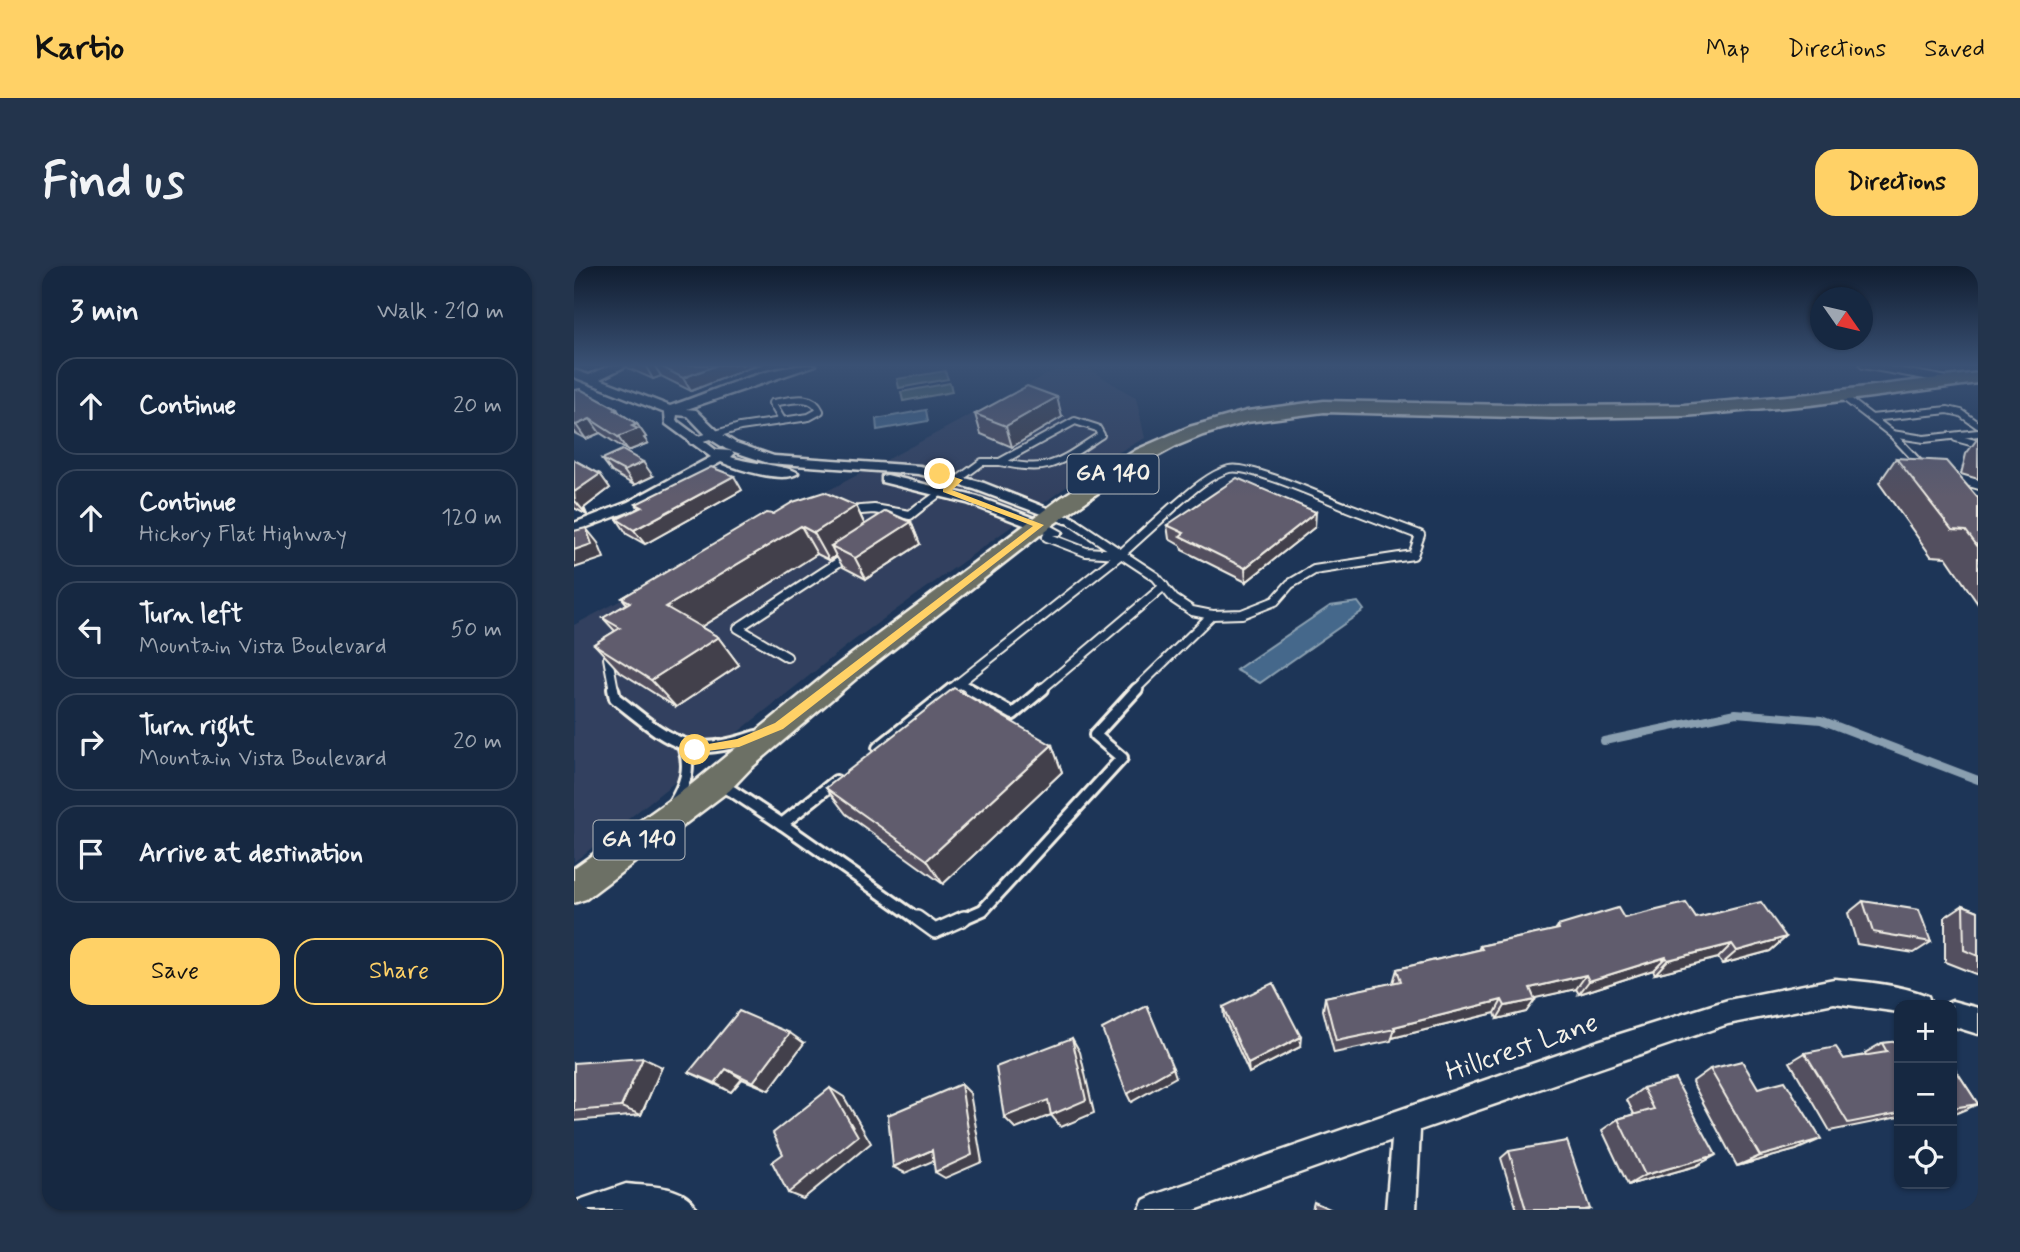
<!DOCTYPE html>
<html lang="en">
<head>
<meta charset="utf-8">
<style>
  body { margin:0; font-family:Mynerve,sans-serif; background:#23344c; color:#f1f3f6 }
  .controls { position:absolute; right:21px; bottom:21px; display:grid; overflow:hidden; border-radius:14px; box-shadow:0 2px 5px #0004 }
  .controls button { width:63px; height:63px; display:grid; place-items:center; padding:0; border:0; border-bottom:2px solid #35445a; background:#162841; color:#f1f3f6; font:35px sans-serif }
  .compass { position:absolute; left:1236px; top:21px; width:63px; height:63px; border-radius:50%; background:#162841; box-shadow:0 2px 5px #0004; rotate:124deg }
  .stop { position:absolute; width:21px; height:21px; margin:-16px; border:5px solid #ffd166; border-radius:50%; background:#fff }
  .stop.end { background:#ffd166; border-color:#fff; box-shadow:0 2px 7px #0008 }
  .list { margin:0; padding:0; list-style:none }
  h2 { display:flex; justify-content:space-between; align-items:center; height:91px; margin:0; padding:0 28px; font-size:30px }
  h2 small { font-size:23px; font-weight:400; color:#9ea6b1 }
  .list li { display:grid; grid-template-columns:46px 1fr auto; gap:21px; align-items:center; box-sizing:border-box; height:98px; margin:0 14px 14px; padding:0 14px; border:2px solid #35445a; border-radius:21px }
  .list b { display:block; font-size:26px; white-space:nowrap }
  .list p { margin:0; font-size:23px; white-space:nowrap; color:#9ea6b1 }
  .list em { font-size:23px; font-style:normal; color:#9ea6b1 }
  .actions { display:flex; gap:14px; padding:21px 28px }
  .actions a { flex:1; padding:16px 0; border:2px solid #ffd166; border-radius:21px; text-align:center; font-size:24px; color:#ffd166 }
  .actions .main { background:#ffd166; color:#111 }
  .icon { flex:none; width:38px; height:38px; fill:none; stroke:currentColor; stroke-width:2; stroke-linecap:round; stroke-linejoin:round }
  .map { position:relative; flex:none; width:1404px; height:944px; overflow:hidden; border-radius:21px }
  header { display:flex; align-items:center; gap:42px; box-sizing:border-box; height:98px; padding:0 35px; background:#ffd166; color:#111 }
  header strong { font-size:33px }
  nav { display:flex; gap:38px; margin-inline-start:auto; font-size:24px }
  .intro { display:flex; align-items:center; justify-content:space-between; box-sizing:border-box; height:168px; padding:0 42px }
  h1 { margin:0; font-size:49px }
  .button { padding:18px 32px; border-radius:21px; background:#ffd166; color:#111; font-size:24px; font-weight:700 }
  main { display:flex; gap:42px; padding:0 42px }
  aside { flex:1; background:#162841; border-radius:21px; box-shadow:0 2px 5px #0004 }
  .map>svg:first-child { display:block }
  .built { fill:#31415e }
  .green { fill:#596f6b; stroke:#a6b0aa; stroke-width:2 }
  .water { fill:#44688b; stroke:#8a9fb0; stroke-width:2 }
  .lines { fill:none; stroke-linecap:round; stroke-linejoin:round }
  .stream { stroke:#8a9fb0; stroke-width:8 }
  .service-far3-casing { stroke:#f4f1e8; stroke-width:10 }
  .service-far2-casing { stroke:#f4f1e8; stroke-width:12 }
  .service-far1-casing { stroke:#f4f1e8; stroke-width:16 }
  .service-casing { stroke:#f4f1e8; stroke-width:18 }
  .minor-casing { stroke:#f4f1e8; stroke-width:5 }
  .primary-casing { stroke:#f4f1e8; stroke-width:5 }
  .service-far3 { stroke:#1d3557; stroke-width:6 }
  .service-far2 { stroke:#1d3557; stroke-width:8 }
  .service-far1 { stroke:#1d3557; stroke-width:10 }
  .service { stroke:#1d3557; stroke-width:13 }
  .minor { fill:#1d3557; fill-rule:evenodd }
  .primary { fill:#6c7065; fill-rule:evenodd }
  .wall { fill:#534f5e; stroke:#f4f1e8; stroke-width:2 }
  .shaded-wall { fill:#43404c; stroke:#f4f1e8; stroke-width:2 }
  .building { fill:#605c6d; stroke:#f4f1e8; stroke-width:2 }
  .route { fill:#ffd166 }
  .labels { text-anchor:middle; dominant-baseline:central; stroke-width:5; stroke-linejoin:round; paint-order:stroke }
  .shield { fill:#1d3557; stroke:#b4b9bc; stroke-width:2 }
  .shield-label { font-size:23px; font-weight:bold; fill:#f4f1e8 }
  .near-street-label { font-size:28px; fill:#f4f1e8; stroke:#1d3557 }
</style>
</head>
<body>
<header>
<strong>Kartio</strong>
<nav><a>Map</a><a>Directions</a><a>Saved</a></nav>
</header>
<div class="intro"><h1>Find us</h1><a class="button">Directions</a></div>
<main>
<aside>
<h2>3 min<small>Walk · 210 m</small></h2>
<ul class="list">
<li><svg class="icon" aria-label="ahead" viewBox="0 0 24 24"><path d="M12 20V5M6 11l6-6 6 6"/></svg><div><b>Continue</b></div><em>20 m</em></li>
<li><svg class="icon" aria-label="ahead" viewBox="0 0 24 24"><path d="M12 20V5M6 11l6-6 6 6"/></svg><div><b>Continue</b><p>Hickory Flat Highway</p></div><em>120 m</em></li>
<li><svg class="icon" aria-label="left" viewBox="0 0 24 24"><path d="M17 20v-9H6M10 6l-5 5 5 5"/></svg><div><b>Turn left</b><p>Mountain Vista Boulevard</p></div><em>50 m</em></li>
<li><svg class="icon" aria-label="right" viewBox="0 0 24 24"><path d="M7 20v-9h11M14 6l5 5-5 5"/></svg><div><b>Turn right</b><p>Mountain Vista Boulevard</p></div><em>20 m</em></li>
<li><svg class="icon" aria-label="arrive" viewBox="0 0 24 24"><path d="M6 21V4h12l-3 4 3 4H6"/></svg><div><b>Arrive at destination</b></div></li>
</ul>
<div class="actions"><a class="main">Save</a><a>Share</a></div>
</aside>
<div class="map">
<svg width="1404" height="944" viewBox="0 0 1404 944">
  <rect width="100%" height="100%" fill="#1d3557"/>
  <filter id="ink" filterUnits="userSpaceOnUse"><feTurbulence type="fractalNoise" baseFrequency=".0143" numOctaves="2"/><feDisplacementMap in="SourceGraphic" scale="14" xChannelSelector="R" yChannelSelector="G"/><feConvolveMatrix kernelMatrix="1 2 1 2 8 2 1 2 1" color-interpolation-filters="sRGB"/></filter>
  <g filter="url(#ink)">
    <path class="built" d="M491 99H509L562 132 571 172 532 193 488 224 279 375 0 596V359Z"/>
    <g class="green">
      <path d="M371 105 374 113 325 122 323 113Z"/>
      <path d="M376 117 378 126 329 135 327 126Z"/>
    </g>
    <g class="water">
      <path d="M352 144 354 155 303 164 302 153Z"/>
      <path d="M784 336 790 344 686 417 662 404 756 340Z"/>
    </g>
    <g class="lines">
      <path class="stream" d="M1030 475 1162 447 1247 454 1404 514"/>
      <defs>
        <g id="service-far3">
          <path d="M1289 99 1374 114"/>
          <path d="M1266 128 1318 168 1350 173 1404 167"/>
          <path d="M1297 152 1374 144 1387 147 1404 159"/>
          <path d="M501 155 523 162 527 169C485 196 477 208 426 196Z"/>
          <path d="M1318 168 1349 201"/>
          <path d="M1382 172 1404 178"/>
          <path d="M118 175 166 161 235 151 246 145C238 126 215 135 198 137L208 154"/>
          <path d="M1387 223 1404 228"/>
          <path d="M344 243 408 196H426"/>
          <path d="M597 243C613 229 634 209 655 203 676 198 754 234 778 243"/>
        </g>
        <g id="service-far2">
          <path d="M274 245 300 243 336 249 346 241"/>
          <path d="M473 271 512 286 547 288 496 254"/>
          <path d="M547 288 582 311 600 333 618 345 638 349 668 348 701 335 716 318 740 304 839 289 846 269 773 241"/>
          <path d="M547 288 599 241"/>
          <path d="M213 391 164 362 274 290"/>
          <path d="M385 417 398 424"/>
          <path d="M40 424 34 392 42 383"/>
          <path d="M376 424 547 288"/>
          <path d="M467 424 590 320"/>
          <path d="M561 424 638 349"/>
        </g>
        <g id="service-far1">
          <path d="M39 423 41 432C95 474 111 495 182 470"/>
          <path d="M395 423 439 448 469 423"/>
          <path d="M304 482 378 423"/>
          <path d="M145 520 158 525 208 558 262 515"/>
          <path d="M100 537C111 519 117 503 110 482"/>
          <path d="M208 558 345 654"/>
          <path d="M386 654 409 644 548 492 521 469 563 423"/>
        </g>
        <path id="service" d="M343 652 361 665 390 652"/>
        <g id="minor">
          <path d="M38 99H54L26 113 96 140C143 124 192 99 242 99L113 143 122 144 146 167 162 177 200 190 346 200 410 217 503 254 501 257H491L400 223 345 208 194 197 152 183 136 173 114 150 103 149 102 154 142 184 158 185 160 188 157 191C173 197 216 200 224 207 210 218 163 203 147 196L64 242 0 266V257L54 236 137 191 92 158 91 147 0 111V104L15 109Z"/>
          <path d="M313 209 404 231 466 254 488 266 486 269H476L393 237 308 216V210Z"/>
          <path d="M1260 713C1292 716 1324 718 1354 730L1357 739H1325V746L1260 737 1154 758 846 864 842 944H812L818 874 621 944H565L570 934 580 929 1024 775 1154 734Z"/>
          <path d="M1378 735 1404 742V768L1378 760V739H1369Z"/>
          <path d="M52 918C76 921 112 918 123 944H0L5 934Z"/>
        </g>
        <path id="primary" d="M1404 107V117L1236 139 1110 150 979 152 750 146 673 156 629 169 602 180 552 207 480 258 285 410 177 502 156 524 12 633 0 637V602L118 518 266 397 488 231 562 184 615 161 673 145 750 135 979 140 1110 139 1236 128Z"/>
      </defs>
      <use href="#service-far3" class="service-far3-casing"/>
      <use href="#service-far2" class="service-far2-casing"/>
      <use href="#service-far1" class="service-far1-casing"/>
      <use href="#service" class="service-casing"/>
      <use href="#minor" class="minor-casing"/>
      <use href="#primary" class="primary-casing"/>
      <use href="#service-far3" class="service-far3"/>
      <use href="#service-far2" class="service-far2"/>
      <use href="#service-far1" class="service-far1"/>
      <use href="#service" class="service"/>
      <use href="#minor" class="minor"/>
      <use href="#primary" class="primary"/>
    </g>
    <g class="wall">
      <path d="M52 99H187L175 102 117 125 87 110 79 113 54 102Z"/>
      <path d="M0 124 43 143 46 147 63 158 72 171 70 172 74 177 54 185 26 167 12 173 0 167Z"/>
      <path d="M401 148 488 151 438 181 407 168Z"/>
      <path d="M1404 172V213L1387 208 1392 188Z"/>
      <path d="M1322 192 1404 232V338L1372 291 1357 290 1305 217Z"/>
      <path d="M28 193 79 210 60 219 38 206Z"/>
      <path d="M0 194 26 208 36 222 10 242 13 249 0 242Z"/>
      <path d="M168 224 71 278 53 268 43 253 65 243 62 238Z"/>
      <path d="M282 240 291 259 337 256 346 278 292 313 269 301 262 290 255 294 243 288 127 361 144 371 165 399 102 441 45 405 20 378 41 365 29 352 53 338 48 332 199 248Z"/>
      <path d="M593 259 741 261 672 316 608 284 607 280 595 273Z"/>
      <path d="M478 479 488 506 369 618 272 548 252 522Z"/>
      <path d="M1289 635 1357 676 1340 687 1283 678 1274 647Z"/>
      <path d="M1389 639 1404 645V709L1371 696V651Z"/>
      <path d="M1050 652H1122L1212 671 1196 685 1148 698 1144 692 1081 708 1079 704 1005 728 1002 723 960 732 952 746 923 753 921 747 818 772 817 775 760 787 749 744 751 731 819 717 823 703 904 684 906 680 981 664 984 660Z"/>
      <path d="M649 741 726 781 675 807 650 751Z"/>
      <path d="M1325 775V851L1256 865 1216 796 1231 787 1270 793 1292 789 1291 787 1308 777Z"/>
      <path d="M230 777 195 824 168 813 157 826 115 806Z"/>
      <path d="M0 797 88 801 67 849 0 855Z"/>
      <path d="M1378 798 1404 838 1383 847H1378Z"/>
      <path d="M1136 803 1222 884 1163 900 1118 816Z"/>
      <path d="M1069 822 1122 900 1054 919 1028 864 1044 853 1060 848 1053 834Z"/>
      <path d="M935 885 1016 943 1014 944H943L927 892Z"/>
    </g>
    <g class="shaded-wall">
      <path d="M71 99H80L87 110 79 113Z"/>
      <path d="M143 99H187L175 102 117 125 109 112Z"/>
      <path d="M483 131 488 151 438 181 432 160Z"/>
      <path d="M16 153 26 167 12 173 2 159Z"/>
      <path d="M63 158 72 171 70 172 74 177 54 185 44 171 58 160Z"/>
      <path d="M69 196 79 210 60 219 50 205Z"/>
      <path d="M26 208 36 222 10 242 13 249 1 235 0 226Z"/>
      <path d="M160 210 168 224 71 278 60 264Z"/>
      <path d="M282 240 295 268 257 280 262 290 255 294 240 267Z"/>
      <path d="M742 246 741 261 672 316 671 302Z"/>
      <path d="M337 256 346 278 292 313 281 292Z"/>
      <path d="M227 260 243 288 114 369 92 341Z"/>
      <path d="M12 262 24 277 30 292 0 302V284Z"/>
      <path d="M144 371 165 399 102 441 77 414Z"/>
      <path d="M478 479 488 506 369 618 353 594Z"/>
      <path d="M1212 671 1196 685 1148 698 1163 685Z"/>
      <path d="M1158 678 1144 692 1081 708 1094 694Z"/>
      <path d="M1092 691 1079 704 1005 728 1015 715Z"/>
      <path d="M1012 709 1002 723 948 735 956 722Z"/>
      <path d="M928 734 921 747 818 772 821 763 820 761Z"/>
      <path d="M961 734 952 746 923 753 931 740Z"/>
      <path d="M216 767 230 777 195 824 179 816Z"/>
      <path d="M727 771 726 781 675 807 674 798Z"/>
      <path d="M498 772 506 786 520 847 487 861 477 849 442 863 430 851Z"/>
      <path d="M69 792 88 801 67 849 47 841Z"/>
      <path d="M599 802 602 811 557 836 553 828Z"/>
      <path d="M152 803 168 813 157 826 141 817Z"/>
      <path d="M387 818 396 827 408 896 371 912 361 906Z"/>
      <path d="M256 822 270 831 297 877 229 933 214 927Z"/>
      <path d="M1247 873 1222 884 1163 900 1186 890Z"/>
      <path d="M358 884 368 891 331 907 319 901Z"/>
      <path d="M1142 889 1122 900 1054 919 1071 909Z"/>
    </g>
    <g class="building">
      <path d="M84 99H143L109 112Z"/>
      <path d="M453 120 483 131 432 160 401 148Z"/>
      <path d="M6 123 43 143 41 144 63 158 58 160 64 163 44 171 16 153 2 159 0 158V124Z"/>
      <path d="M48 184 69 196 50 205 28 193Z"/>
      <path d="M1322 192 1372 195 1404 232V281L1392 265 1378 264Z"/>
      <path d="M0 194 26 208 0 226Z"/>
      <path d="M137 201 160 210 60 264 43 253 68 241 62 238Z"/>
      <path d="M663 212 742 246 671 302 606 270 610 267 593 259Z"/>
      <path d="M250 226 282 240 240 267 227 260 92 341 144 371 77 414 20 378 46 362 29 352 56 336 48 332 192 247 199 248 219 236Z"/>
      <path d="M312 245 337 256 281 292 257 280Z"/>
      <path d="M12 262 18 278 0 284V265Z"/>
      <path d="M380 422 478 479 353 594 252 522Z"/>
      <path d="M1289 635 1345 644 1357 676 1299 666Z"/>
      <path d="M1187 636 1212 671 1163 685 1158 678 1094 694 1092 691 1015 715 1012 709 956 722 961 734 931 740 928 734 820 761 821 763 762 775 751 731 827 715 823 703 908 683 906 680 985 663 984 660 1044 642 1050 652 1112 637 1122 652Z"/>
      <path d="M1389 639 1404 645V690L1390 684Z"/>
      <path d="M699 717 727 771 674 798 649 741Z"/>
      <path d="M573 740 599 802 553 828 528 763Z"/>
      <path d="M165 745 216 767 179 816 152 803 141 817 115 806Z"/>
      <path d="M498 772 512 834 477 849 474 834 430 851 422 801Z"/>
      <path d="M1325 775V847L1274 857 1231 787 1262 781 1270 793 1313 786 1308 777Z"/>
      <path d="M69 792 47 841 0 845V797Z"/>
      <path d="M1168 795 1184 822 1211 815 1247 873 1186 890 1136 803Z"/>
      <path d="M1378 798 1404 838 1378 842Z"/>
      <path d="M1101 813 1142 889 1071 909 1044 853 1080 843 1069 822Z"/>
      <path d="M387 818 398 889 361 906 358 884 319 901 314 849Z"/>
      <path d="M256 822 284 870 214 927 198 896 209 888 199 867Z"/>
      <path d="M993 875 1016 943 1010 944H952L935 885Z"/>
      <path d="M740 936 758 944H738Z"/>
    </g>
  </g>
  <linearGradient id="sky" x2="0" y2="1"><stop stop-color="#101d30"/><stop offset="0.43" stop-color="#3a5174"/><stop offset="1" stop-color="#3a5174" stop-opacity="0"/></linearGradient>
  <rect width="1404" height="231" fill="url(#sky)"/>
  <path class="route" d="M366 206 389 214 378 224 470 259 209 463 165 481 117 487V481L163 473 201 457 459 260 369 226V223L379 214 363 210Z"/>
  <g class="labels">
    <g class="shield">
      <rect x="493.5" y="188.5" width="91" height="39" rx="5"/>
      <rect x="19.5" y="554.5" width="91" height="39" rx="5"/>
    </g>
    <g class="shield-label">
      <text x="539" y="208">GA 140</text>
      <text x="65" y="574">GA 140</text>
    </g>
    <g class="near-street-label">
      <text transform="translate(948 782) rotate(-19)">Hillcrest Lane</text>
    </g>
  </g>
</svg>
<div class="controls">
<button>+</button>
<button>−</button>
<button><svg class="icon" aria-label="locate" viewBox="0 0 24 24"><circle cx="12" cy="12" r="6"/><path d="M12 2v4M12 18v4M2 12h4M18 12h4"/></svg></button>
</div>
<svg class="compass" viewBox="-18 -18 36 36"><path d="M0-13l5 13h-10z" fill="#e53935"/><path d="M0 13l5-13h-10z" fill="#9ea6b1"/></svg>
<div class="stop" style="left:121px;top:484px"></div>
<div class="stop end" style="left:366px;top:208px"></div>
</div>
</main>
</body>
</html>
